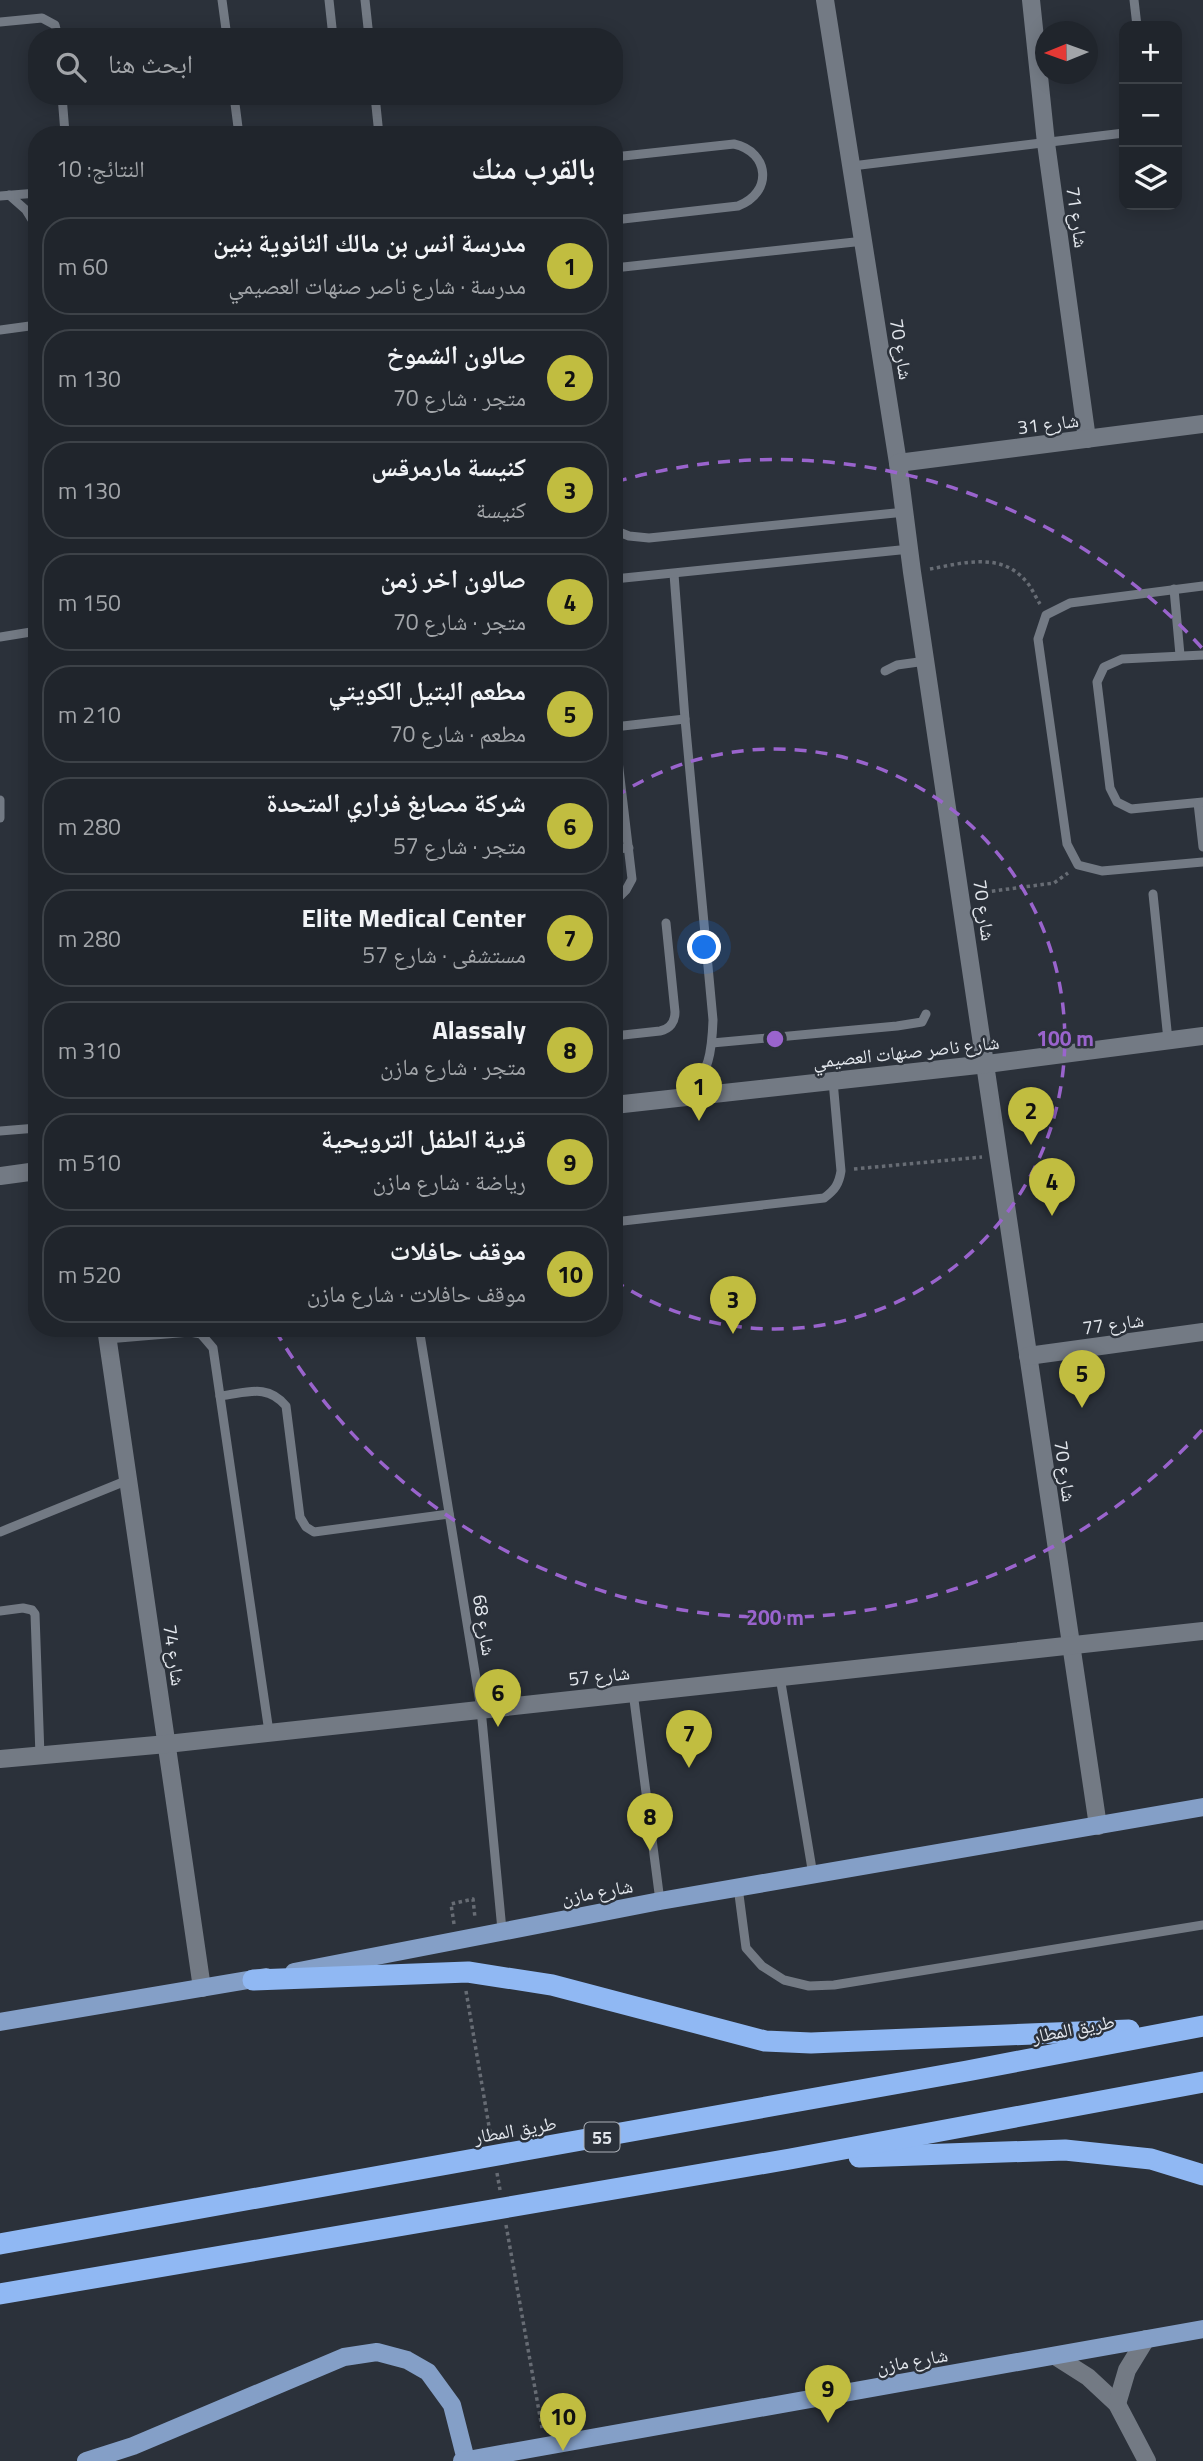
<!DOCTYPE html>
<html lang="ar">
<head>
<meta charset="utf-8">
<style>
  body { margin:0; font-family:"Titillium Web","Noto Naskh Arabic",sans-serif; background:#282d34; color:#f1f3f6; direction:rtl }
  .controls { position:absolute; right:21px; top:21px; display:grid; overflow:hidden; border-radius:14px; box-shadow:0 4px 18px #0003 }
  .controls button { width:63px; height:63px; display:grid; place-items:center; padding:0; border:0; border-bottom:2px solid #3d4248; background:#20252c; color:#f1f3f6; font:35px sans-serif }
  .compass { position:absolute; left:1035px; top:21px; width:63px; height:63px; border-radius:50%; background:#20252c; box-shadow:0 4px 18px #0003; rotate:269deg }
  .you { position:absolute; left:705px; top:948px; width:24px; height:24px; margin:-18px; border:5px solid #fff; border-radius:50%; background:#1a73e8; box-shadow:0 0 0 10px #1a73e833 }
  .badge { display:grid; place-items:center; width:46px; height:46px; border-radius:50%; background:#c1bd40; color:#111; font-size:23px; font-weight:700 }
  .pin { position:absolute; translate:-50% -58px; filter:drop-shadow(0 2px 4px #0008) }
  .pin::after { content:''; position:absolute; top:37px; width:24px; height:21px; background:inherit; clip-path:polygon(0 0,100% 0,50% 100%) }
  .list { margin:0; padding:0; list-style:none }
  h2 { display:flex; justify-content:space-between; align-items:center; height:91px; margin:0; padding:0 28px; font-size:30px }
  h2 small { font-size:23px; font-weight:400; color:#a2a5a9 }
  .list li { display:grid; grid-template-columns:46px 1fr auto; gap:21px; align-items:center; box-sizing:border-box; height:98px; margin:0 14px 14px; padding:0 14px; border:2px solid #3d4248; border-radius:28px }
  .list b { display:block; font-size:26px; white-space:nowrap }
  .list p { margin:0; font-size:23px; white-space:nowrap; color:#a2a5a9 }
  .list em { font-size:23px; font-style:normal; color:#a2a5a9 }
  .icon { flex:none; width:38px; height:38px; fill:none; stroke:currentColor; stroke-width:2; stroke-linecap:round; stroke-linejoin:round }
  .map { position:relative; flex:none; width:1203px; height:2461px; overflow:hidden; direction:ltr }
  .search { position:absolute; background:#20252c; box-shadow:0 4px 18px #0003; left:28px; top:28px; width:595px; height:77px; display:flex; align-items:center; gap:18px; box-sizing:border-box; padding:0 24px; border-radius:28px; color:#a2a5a9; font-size:26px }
  .panel { position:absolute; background:#20252c; box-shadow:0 4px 18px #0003; left:28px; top:126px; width:595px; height:1211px; border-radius:28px; direction:rtl }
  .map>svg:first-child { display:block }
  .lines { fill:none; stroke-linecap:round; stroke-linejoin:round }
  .path { stroke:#676c74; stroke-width:3.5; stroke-dasharray:3.5 3.5; stroke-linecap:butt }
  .lane { stroke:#737a84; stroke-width:9 }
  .street { stroke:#737a84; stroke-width:18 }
  .secondary { stroke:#737a84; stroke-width:18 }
  .primary { stroke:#849fc7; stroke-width:18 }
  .highway { stroke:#90b8f3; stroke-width:21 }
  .ring { fill:none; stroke:#9a64cd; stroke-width:3.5; stroke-dasharray:12 9 }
  .labels { text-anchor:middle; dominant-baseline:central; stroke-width:5; stroke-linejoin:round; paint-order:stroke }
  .shield { fill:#2b313a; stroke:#acb0b7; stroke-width:2 }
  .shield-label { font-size:18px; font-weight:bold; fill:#e3e7ed }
  .street-label { font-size:19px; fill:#e3e7ed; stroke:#2b313a }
  .centre { fill:#9a64cd; stroke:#2b313a; stroke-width:3.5 }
  .ring-label { font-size:21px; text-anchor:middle; font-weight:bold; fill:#9a64cd; stroke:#2b313a; stroke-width:5; stroke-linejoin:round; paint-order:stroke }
</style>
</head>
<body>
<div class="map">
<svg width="1203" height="2461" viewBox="0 0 1203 2461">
  <rect width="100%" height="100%" fill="#2b313a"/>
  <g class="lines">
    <g class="path">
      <path d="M930 569C963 563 1000 552 1025 580 1031 586 1035 596 1040 604"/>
      <path d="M978 893 1054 883 1068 873"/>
      <path d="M854 1169 982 1157"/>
      <path d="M454 1924 451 1904 473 1899 475 1918"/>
      <path d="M466 1991 491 2138"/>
      <path d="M497 2173 500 2190"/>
      <path d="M506 2225 542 2428"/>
    </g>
    <g class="lane">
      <path d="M222 0 227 37"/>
      <path d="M329 0 333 37"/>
      <path d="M365 0 369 37"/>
      <path d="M1134 0 1137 26"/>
      <path d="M0 22 42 18 55 25 58 37"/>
      <path d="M62 96 65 133"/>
      <path d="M234 96 239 135"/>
      <path d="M375 96 379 135"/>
      <path d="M614 157 734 144C770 152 773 193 738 206L614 220"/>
      <path d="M852 166 1124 133"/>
      <path d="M9 195 26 210 37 228"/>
      <path d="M0 196 37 193"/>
      <path d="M614 268 864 241"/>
      <path d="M0 330 37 325"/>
      <path d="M614 530 629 536 649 538 905 512"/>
      <path d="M674 574 685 719 713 1020C712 1048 710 1078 684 1093"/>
      <path d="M614 579 910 549"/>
      <path d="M1203 586 1070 603 1046 615 1038 639 1067 844 1078 865 1102 871 1203 862"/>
      <path d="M1174 589 1180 655"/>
      <path d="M0 637 37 631"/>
      <path d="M1203 655 1122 659 1104 667 1097 682 1110 788 1117 802 1131 809 1203 802"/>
      <path d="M885 671 897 665 926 661"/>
      <path d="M614 727 685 719"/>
      <path d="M0 800V818"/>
      <path d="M1198 803 1203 847"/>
      <path d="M614 849 629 848"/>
      <path d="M1153 894 1168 1040"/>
      <path d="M614 902 626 890 632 879 614 727"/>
      <path d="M614 1036 660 1031C670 1029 675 1022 675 1012L666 923"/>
      <path d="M712 1043 897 1026 922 1022 926 1014"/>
      <path d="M0 1131 37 1128"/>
      <path d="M614 1222 824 1198C835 1190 839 1184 841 1171L833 1081"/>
      <path d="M419 1328 481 1709 502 1930"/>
      <path d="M107 1339 190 1332 201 1334 213 1348 269 1732"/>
      <path d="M220 1396C247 1393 267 1383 286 1406L300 1517 306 1527 314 1532 449 1514"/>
      <path d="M0 1532 128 1480"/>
      <path d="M0 1611 23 1608 32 1610 35 1614 40 1756"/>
      <path d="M780 1677 813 1875"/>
      <path d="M633 1692 660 1901"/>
      <path d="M738 1887 746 1948 762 1966 784 1980 809 1986 834 1985 1203 1925"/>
    </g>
    <g class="street">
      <path d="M825 0 898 463 912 572 1098 1826"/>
      <path d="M1031 0 1046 143 1087 439"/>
      <path d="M898 463 1203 424"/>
      <path d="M106 1328 202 1988"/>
      <path d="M1028 1356 1203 1332"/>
      <path d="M0 1759 167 1744 1203 1631"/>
    </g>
    <g class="secondary">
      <path d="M614 1105 987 1064 1203 1036"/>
      <path d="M0 1176 37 1171"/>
      <path d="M1055 2356 1088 2377 1117 2404 1147 2461"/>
      <path d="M1117 2404 1127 2370 1146 2339"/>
    </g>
    <g class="primary">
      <path d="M294 1972 660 1901 1203 1807"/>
      <path d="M0 2022 266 1977"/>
      <path d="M86 2461 133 2446 344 2357 377 2352 407 2360 428 2372 452 2405 466 2460"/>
      <path d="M462 2461 1203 2329"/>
    </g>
    <g class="highway">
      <path d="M253 1980 468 1972 552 1985 765 2041 811 2043 1129 2030"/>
      <path d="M859 2157 1065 2150 1151 2159 1203 2175"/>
      <path d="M0 2244 967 2071 1203 2026"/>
      <path d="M0 2294 790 2159 1203 2082"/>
    </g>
  </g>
  <g class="ring">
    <path d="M615 797A290 290 0 1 1 615 1281"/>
    <path d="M1202 1430A579 579 0 0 1 274 1328M615 482A579 579 0 0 1 1202 648"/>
  </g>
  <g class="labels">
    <rect class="shield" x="584.5" y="2122.5" width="35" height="29" rx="5"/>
    <g class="shield-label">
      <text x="602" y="2137">55</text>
    </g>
    <g class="street-label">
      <text transform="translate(1078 217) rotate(82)">شارع 71</text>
      <text transform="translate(902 349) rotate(81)">شارع 70</text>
      <text transform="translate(1048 423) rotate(-7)">شارع 31</text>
      <text transform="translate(985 910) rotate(82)">شارع 70</text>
      <text transform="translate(906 1051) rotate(-6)">شارع ناصر صنهات العصيمي</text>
      <text transform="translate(1113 1323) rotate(-8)">شارع 77</text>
      <text transform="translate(1066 1471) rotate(82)">شارع 70</text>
      <text transform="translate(485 1625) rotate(81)">شارع 68</text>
      <text transform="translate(175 1655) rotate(82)">شارع 74</text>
      <text transform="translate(599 1675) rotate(-6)">شارع 57</text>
      <text transform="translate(597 1891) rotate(-10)">شارع مازن</text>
      <text transform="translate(1073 2028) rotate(-11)">طريق المطار</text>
      <text transform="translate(515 2129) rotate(-10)">طريق المطار</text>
      <text transform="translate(912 2360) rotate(-10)">شارع مازن</text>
    </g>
  </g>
  <circle cx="775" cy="1039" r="10" class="centre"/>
  <g class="ring-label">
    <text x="1065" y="1046">100 m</text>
    <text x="775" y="1625">200 m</text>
  </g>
</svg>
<div class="controls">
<button>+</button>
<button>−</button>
<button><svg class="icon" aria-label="layers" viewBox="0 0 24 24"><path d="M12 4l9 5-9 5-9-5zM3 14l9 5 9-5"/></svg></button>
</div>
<svg class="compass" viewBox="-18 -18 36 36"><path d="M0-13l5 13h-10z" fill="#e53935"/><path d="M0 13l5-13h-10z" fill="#a2a5a9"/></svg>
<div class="you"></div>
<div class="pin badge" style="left:699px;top:1121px">1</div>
<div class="pin badge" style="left:1031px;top:1145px">2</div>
<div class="pin badge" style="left:733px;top:1334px">3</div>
<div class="pin badge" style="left:1052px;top:1216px">4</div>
<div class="pin badge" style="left:1082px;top:1408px">5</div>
<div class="pin badge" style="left:498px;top:1727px">6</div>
<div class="pin badge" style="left:689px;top:1768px">7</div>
<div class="pin badge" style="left:650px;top:1851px">8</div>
<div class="pin badge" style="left:828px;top:2423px">9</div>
<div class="pin badge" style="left:563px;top:2451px">10</div>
<div class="search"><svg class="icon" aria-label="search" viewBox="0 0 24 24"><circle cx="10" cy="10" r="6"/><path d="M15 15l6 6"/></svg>ابحث هنا</div>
<section class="panel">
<h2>بالقرب منك<small>النتائج: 10</small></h2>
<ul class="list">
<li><span class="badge">1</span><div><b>مدرسة انس بن مالك الثانوية بنين</b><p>مدرسة · شارع ناصر صنهات العصيمي</p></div><em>60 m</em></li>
<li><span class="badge">2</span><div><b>صالون الشموخ</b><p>متجر · شارع 70</p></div><em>130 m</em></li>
<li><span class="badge">3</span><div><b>كنيسة مارمرقس</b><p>كنيسة</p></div><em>130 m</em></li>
<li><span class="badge">4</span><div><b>صالون اخر زمن</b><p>متجر · شارع 70</p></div><em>150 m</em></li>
<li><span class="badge">5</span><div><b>مطعم البتيل الكويتي</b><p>مطعم · شارع 70</p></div><em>210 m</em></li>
<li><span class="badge">6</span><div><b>شركة مصابغ فراري المتحدة</b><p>متجر · شارع 57</p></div><em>280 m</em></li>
<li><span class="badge">7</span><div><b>Elite Medical Center</b><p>مستشفى · شارع 57</p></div><em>280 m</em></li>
<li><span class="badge">8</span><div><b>Alassaly</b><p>متجر · شارع مازن</p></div><em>310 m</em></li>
<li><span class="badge">9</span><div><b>قرية الطفل الترويحية</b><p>رياضة · شارع مازن</p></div><em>510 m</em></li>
<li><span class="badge">10</span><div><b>موقف حافلات</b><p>موقف حافلات · شارع مازن</p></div><em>520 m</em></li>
</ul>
</section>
</div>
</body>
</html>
